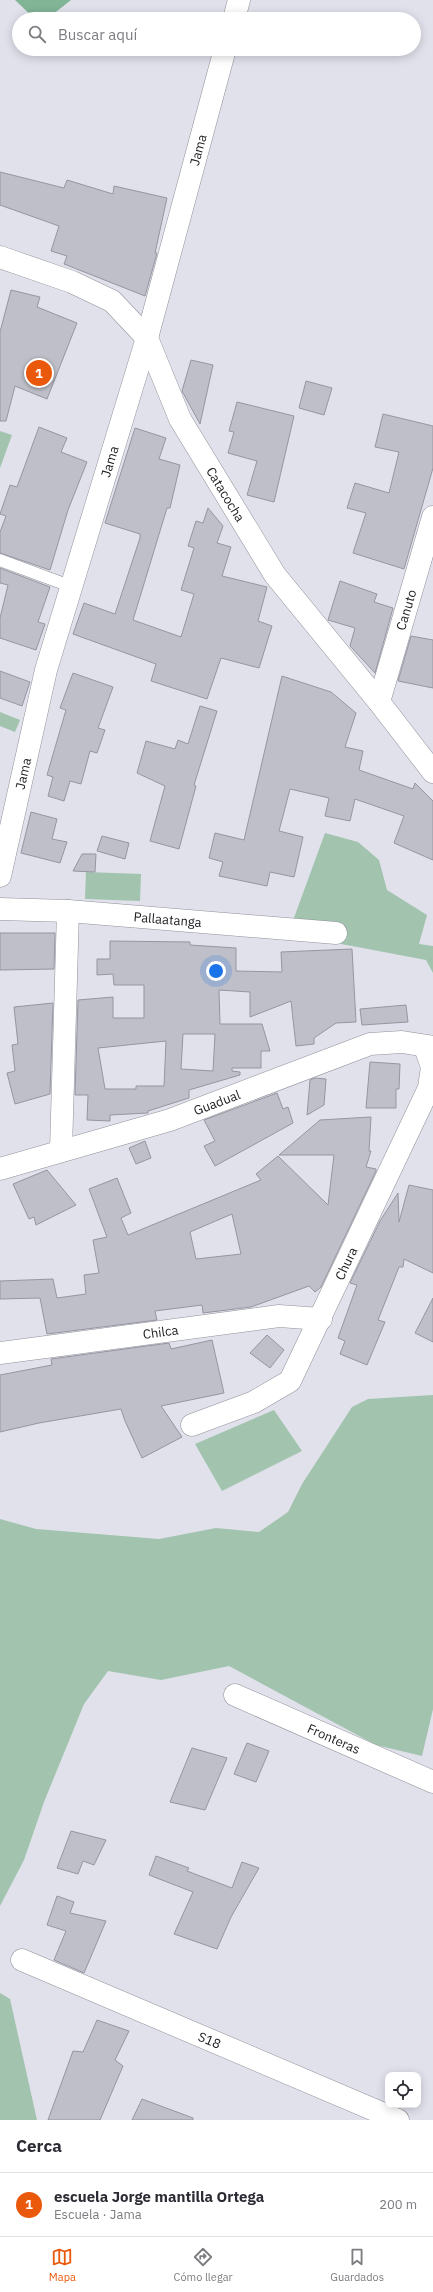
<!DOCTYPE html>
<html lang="es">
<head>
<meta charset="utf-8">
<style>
  body { margin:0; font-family:"IBM Plex Sans",sans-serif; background:#f7f7f7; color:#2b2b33 }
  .controls { position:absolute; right:12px; bottom:12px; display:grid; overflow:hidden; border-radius:8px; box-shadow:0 2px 10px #0003 }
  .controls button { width:36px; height:36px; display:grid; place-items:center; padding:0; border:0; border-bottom:1px solid #e1e1e2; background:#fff; color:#2b2b33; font:20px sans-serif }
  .you { position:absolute; left:216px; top:971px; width:14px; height:14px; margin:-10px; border:3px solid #fff; border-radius:50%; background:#1a73e8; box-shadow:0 0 0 6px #1a73e833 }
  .badge { display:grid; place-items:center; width:26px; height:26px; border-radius:50%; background:#ea580c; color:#fff; font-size:13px; font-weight:700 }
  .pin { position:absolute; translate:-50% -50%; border:2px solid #fff; box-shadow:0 1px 4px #0006 }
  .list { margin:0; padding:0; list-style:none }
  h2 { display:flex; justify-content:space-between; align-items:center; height:52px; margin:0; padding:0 16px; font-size:17px }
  h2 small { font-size:13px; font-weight:400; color:#7c7c81 }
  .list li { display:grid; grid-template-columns:26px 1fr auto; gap:12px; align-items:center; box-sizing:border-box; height:64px; padding:0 16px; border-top:1px solid #e1e1e2 }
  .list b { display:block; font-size:15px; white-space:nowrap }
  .list p { margin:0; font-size:13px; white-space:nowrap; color:#7c7c81 }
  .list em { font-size:13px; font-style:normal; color:#7c7c81 }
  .icon { flex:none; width:22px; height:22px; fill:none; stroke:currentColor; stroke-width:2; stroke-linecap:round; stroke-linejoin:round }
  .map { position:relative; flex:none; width:433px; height:2120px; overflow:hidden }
  .search { position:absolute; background:#fff; box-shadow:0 2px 10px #0003; left:12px; right:12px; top:12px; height:44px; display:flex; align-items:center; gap:10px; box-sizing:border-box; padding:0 14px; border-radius:22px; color:#7c7c81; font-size:15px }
  .sheet { height:116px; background:#fff }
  nav { display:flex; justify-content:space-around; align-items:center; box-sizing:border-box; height:56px; border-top:1px solid #e1e1e2; background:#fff; font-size:11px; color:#7c7c81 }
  nav a { display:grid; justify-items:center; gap:2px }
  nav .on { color:#ea580c }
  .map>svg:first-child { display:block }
  .green { fill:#a2c3ae }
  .forest { fill:#82b496 }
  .building { fill:#bfbfc9; stroke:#95969f; fill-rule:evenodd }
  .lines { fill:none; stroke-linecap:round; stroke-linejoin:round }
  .lane-casing { stroke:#90919a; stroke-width:13 }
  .street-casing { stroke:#90919a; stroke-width:23 }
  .lane { stroke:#fff; stroke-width:12 }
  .street { stroke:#fff; stroke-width:22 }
  .labels { text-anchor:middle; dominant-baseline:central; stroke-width:3.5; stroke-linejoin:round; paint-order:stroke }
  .street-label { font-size:13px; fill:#212125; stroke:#edeef8 }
</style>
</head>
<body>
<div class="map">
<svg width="433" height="2120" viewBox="0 0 433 2120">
  <rect width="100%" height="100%" fill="#e0e1eb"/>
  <g class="green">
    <path d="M0 431 12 435 0 468Z"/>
    <path d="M0 712 20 720 15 732 0 726Z"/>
    <path d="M325 833 358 842 379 860 387 890 427 915 419 944 433 946V973L426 960 336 943 291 926Z"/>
    <path d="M86 872 141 874 140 901 85 899Z"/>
    <path d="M433 1395V1709L422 1756 376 1745 229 1666 161 1680 108 1671 84 1704 44 1802 24 1860 0 1906V1519L36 1529 159 1539 216 1528 259 1532 288 1512 302 1484 352 1407 368 1399Z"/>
    <path d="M274 1410 302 1451 222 1491 195 1444Z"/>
    <path d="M0 1993 10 1999 37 2120H0Z"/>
  </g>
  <path class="forest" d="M15 0H71L47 19H35Z"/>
  <g class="building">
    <path d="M0 172 64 188 67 180 113 194 114 186 167 198 155 253H157L145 296 64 264 67 256 51 251 59 226 0 205Z"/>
    <path d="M11 290 40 297 37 307 77 323 47 399 15 386 6 421H0V332Z"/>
    <path d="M191 360 213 365 200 424 182 391Z"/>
    <path d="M306 381 332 388 324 415 299 408Z"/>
    <path d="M237 402 294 416 274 502 247 495 257 461 228 453 234 432 229 431Z"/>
    <path d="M383 414 433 426V468L404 569 353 553 366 513 347 508 355 483 389 493 399 452 375 447Z"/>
    <path d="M39 427 67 438 61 452 87 462 68 510 50 570 0 553V532L6 516 0 514 10 485 17 487Z"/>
    <path d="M135 428 166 438 159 459 180 465 170 508H167L133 620 181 637 194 594 181 590 194 548 188 546 196 521 203 523 208 508 223 526 217 543 231 547 222 576 267 587 258 621 272 626 259 668 221 658 207 699 151 681 156 664 73 634 84 603 115 614 140 538V534L105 523Z"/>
    <path d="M0 568 50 587 38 622 45 624 36 650 0 638V618L8 585 0 583Z"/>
    <path d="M340 581 377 594 374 602 393 608 375 673 350 646 355 628 328 620Z"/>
    <path d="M411 636 433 640V688L398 681Z"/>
    <path d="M0 671 30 682 22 706 0 698Z"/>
    <path d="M73 673 113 687 98 728 105 730 97 753 90 751 81 784 70 781 64 801 48 796 53 777 47 775 66 710 60 708Z"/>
    <path d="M282 676 331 692 356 713 345 747 363 751 359 770 413 789 415 783 433 801V860L394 843 404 816 355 799 350 821 325 816 329 798 290 789 279 831 303 837 294 877 270 872 267 886 219 876 223 862 209 858 215 833 244 840Z"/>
    <path d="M200 706 217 711 194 785 196 786 179 849 150 841 165 786 137 773 146 741 175 749 178 740 188 744Z"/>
    <path d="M31 812 57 819 52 839 67 842 60 863 21 853Z"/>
    <path d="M102 836 129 843 125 859 97 851Z"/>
    <path d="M82 854H96L95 872 73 871Z"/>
    <path d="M0 933H55L54 969 0 970Z"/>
    <path d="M110 941 190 942V945L236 948V971L282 972 281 952 352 949 356 1022 336 1023 314 1038V1044L296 1046 291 1001 250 1017V992L219 990 220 1024H262L270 1051H261V1068H232V1071L240 1072V1075L189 1090V1098L148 1111V1113L110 1115V1121L87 1120 88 1095H75L78 1000 113 997V1018H144V985H114L113 974 97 975V959H110ZM183 1034H215L213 1071 181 1069ZM166 1041 164 1086H136V1089H105L98 1048Z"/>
    <path d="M53 1003 50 1094 15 1104 7 1073 15 1071 12 1045 18 1044 14 1007Z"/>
    <path d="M406 1005 408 1022 362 1025 360 1009Z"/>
    <path d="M370 1062 400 1064 399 1089H396V1108H366Z"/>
    <path d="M315 1078 326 1079 324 1105 307 1115 310 1080Z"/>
    <path d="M277 1093 283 1109 288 1107 293 1123 215 1166 204 1146 215 1141 204 1120Z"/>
    <path d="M371 1117 369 1151H371L366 1167 376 1169V1171L321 1287 315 1292 309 1286 251 1307 203 1313 202 1305 155 1311 157 1320 47 1334 40 1298 0 1299V1281L53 1279 57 1298 86 1294 84 1275 99 1273 93 1240 107 1237 89 1189 117 1178 131 1213 121 1218 128 1235 261 1180 256 1174 278 1156 328 1205 334 1155H279L320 1120ZM232 1214 241 1254 196 1259 190 1232Z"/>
    <path d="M145 1141 151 1158 136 1164 129 1148Z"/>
    <path d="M47 1170 76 1205 36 1225 34 1217 29 1219 13 1184Z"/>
    <path d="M409 1185 433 1190V1273L404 1259 403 1267H399L378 1320 385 1322 367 1365 340 1354 345 1341 338 1338 357 1285 350 1283 380 1221 398 1193 399 1222Z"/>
    <path d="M433 1298V1342L415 1333Z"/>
    <path d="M267 1335 284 1350 270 1368 250 1353Z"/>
    <path d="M212 1340 224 1393 161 1406 182 1437 142 1458 125 1421 121 1409 39 1423 0 1432V1375L52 1365 51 1359 169 1343 171 1349Z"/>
    <path d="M247 1743 269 1751 256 1782 234 1774Z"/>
    <path d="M192 1748 227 1758 205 1810 170 1802Z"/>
    <path d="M71 1831 106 1840 94 1865 83 1861 78 1874 57 1868Z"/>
    <path d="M156 1856 189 1868 187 1871 232 1888 242 1862 259 1868 231 1917 217 1949 174 1934 193 1892 149 1875Z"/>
    <path d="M57 1896 74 1902 70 1913 106 1921 84 1973 54 1960 66 1931 47 1925Z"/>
    <path d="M97 2020 129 2031 115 2060 123 2066 100 2120H48L73 2051 83 2052Z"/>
    <path d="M142 2099 193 2118V2120H132Z"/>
  </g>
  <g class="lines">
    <defs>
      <path id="lane" d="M0 560 70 586"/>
      <g id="street">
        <path d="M234 19 239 0"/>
        <path id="s1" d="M0 257 72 282 112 301 147 338 180 419 275 575 379 702 433 772"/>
        <path id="s2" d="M379 702 433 517"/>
        <path id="s3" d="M0 876 46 670 147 338 225 49"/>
        <path id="s4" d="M0 909 68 911 336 933"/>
        <path d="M61 1150 68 911"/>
        <path id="s5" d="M0 1169 170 1120 370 1044 402 1042 433 1047"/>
        <path id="s6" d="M0 1353 279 1316 321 1319"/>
        <path id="s7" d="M192 1425 254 1402 290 1381 429 1088 432 1067 425 1047"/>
        <path id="s8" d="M235 1695 433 1782"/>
        <path id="s9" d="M22 1960 398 2120"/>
      </g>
    </defs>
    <use href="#lane" class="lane-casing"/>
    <use href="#street" class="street-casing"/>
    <use href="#lane" class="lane"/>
    <use href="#street" class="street"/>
  </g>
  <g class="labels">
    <g class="street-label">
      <text stroke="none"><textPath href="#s3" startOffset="753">Jama</textPath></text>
      <text stroke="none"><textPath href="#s3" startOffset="429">Jama</textPath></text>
      <text stroke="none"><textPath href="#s1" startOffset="347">Catacocha</textPath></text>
      <text stroke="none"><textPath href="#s2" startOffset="96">Canuto</textPath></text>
      <text stroke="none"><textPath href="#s3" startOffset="105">Jama</textPath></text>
      <text stroke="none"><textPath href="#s4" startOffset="168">Pallaatanga</textPath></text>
      <text stroke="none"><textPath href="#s5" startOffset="227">Guadual</textPath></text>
      <text stroke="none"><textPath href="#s7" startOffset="238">Chura</textPath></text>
      <text stroke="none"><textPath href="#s6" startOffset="162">Chilca</textPath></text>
      <text stroke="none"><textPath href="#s8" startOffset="108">Fronteras</textPath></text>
      <text stroke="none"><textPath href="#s9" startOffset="204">S18</textPath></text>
    </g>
  </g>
</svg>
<div class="controls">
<button><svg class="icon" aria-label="locate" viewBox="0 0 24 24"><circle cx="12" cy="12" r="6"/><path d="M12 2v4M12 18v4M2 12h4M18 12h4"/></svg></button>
</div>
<div class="you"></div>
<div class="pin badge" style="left:39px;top:373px">1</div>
<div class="search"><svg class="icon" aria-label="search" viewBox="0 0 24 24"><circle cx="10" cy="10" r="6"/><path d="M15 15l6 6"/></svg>Buscar aquí</div>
</div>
<section class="sheet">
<h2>Cerca<small></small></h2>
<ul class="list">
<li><span class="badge">1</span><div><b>escuela Jorge mantilla Ortega</b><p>Escuela · Jama</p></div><em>200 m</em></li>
</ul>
</section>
<nav>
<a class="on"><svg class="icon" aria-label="map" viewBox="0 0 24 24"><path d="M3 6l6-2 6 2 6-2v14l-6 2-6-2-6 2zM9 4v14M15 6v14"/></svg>Mapa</a>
<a><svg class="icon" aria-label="directions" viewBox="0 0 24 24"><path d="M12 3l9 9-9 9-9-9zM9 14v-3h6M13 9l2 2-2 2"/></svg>Cómo llegar</a>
<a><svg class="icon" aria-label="saved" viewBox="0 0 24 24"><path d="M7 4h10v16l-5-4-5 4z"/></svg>Guardados</a>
</nav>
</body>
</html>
